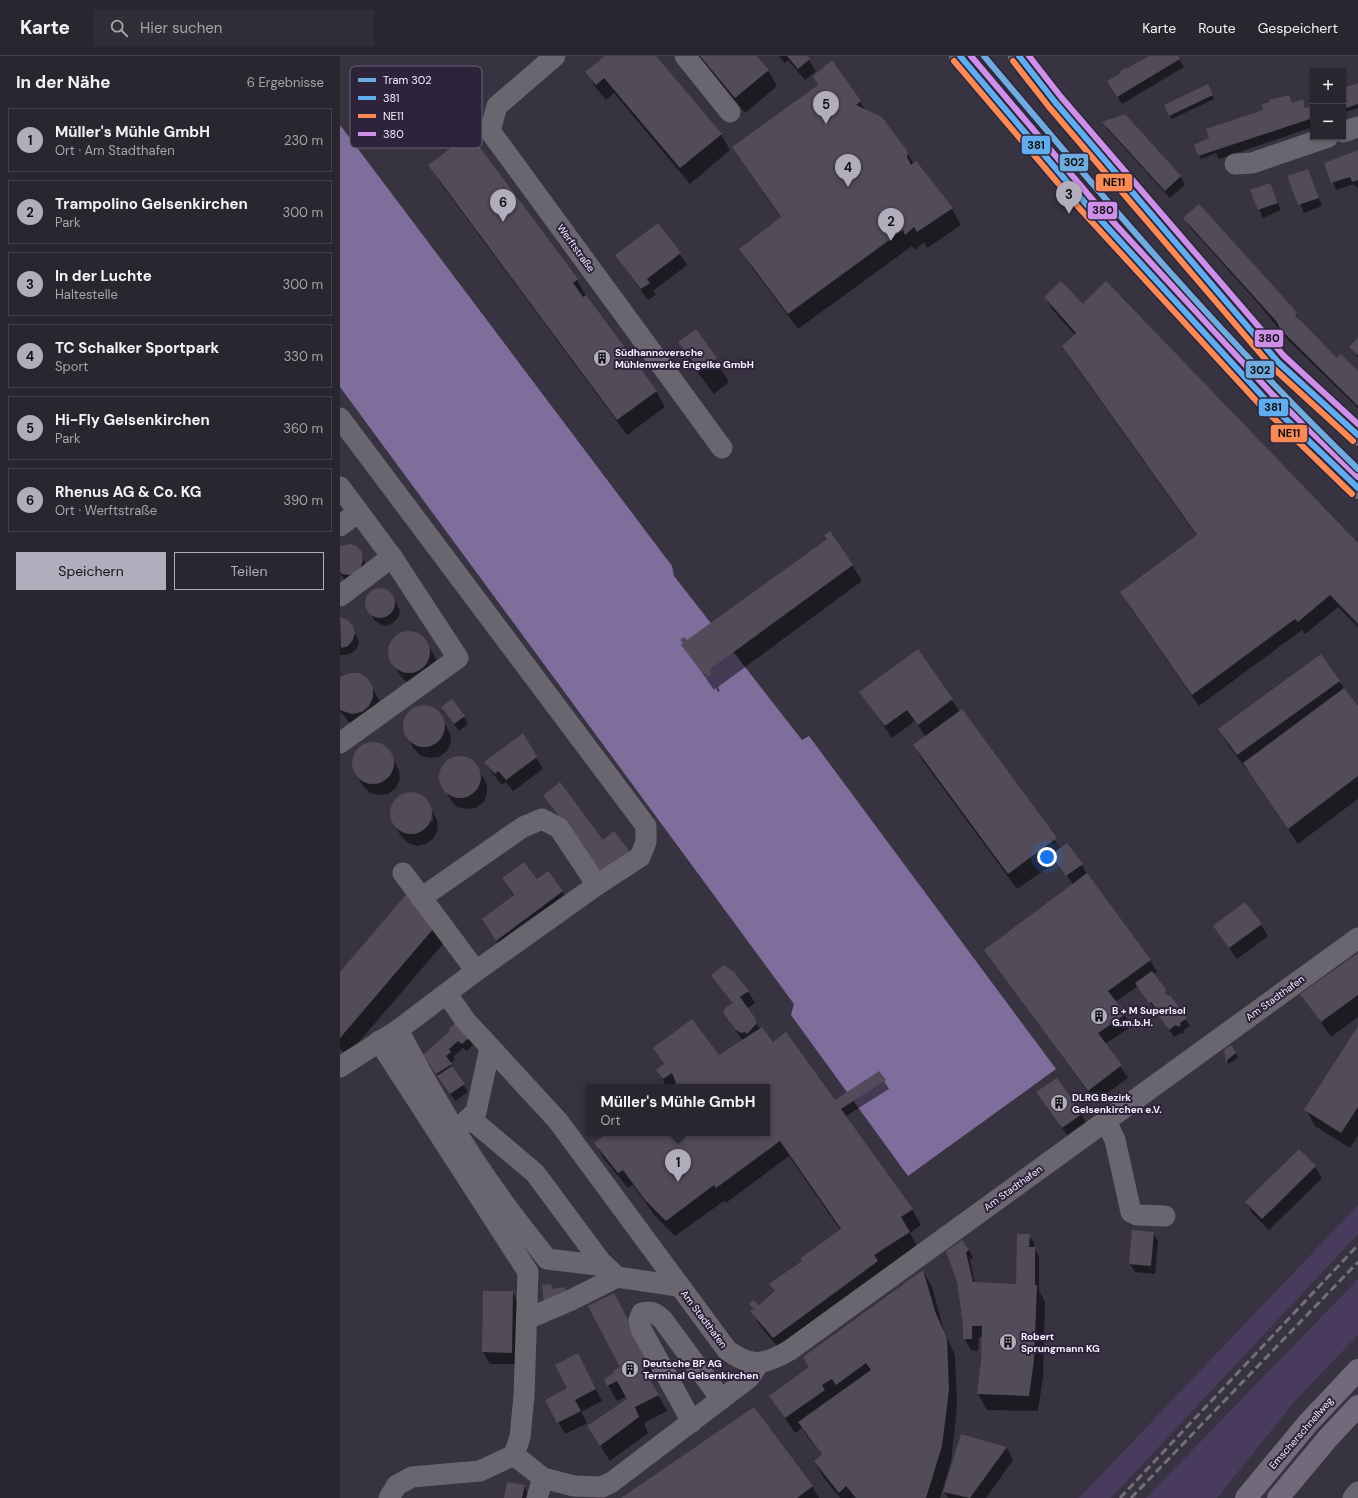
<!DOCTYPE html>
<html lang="de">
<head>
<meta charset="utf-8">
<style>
  body { margin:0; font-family:"DM Sans",sans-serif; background:#322e38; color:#f1f3f6 }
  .controls { position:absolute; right:12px; top:12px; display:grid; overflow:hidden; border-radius:0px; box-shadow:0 1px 3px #0004 }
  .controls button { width:36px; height:36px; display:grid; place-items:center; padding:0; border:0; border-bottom:1px solid #46434c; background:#2a2630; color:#f1f3f6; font:20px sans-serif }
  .you { position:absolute; left:707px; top:801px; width:14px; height:14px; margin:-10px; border:3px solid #fff; border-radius:50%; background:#1a73e8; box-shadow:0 0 0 6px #1a73e833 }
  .badge { display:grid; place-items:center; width:26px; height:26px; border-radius:50%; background:#b2adbc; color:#111; font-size:13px; font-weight:700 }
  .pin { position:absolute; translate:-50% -33px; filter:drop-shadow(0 1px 2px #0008) }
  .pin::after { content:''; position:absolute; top:21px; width:14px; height:12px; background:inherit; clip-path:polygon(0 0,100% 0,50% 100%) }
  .popup { position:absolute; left:246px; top:1028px; width:184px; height:52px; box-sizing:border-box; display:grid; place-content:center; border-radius:0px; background:#2a2630; filter:drop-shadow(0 1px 3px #0005); font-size:13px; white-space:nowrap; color:#a5a5ab }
  .popup b { font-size:15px; color:#f1f3f6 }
  .popup::after { content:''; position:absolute; left:50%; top:100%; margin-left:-8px; border:8px solid transparent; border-top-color:#2a2630 }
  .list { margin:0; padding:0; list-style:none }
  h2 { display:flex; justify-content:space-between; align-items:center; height:52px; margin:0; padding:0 16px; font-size:17px }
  h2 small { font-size:13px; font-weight:400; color:#a5a5ab }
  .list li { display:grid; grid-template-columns:26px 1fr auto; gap:12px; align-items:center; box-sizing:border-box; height:64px; margin:0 8px 8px; padding:0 8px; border:1px solid #46434c; border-radius:0px }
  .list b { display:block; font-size:15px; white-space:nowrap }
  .list p { margin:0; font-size:13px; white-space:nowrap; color:#a5a5ab }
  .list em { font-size:13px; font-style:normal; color:#a5a5ab }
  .actions { display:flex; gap:8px; padding:12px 16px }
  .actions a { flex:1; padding:9px 0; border:1px solid #b2adbc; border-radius:0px; text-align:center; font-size:14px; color:#b2adbc }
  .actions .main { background:#b2adbc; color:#111 }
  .icon { flex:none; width:22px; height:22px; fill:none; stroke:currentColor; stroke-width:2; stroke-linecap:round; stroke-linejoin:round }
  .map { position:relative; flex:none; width:1018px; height:1442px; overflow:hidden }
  header { display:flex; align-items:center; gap:24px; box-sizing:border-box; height:56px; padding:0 20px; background:#2a2630; border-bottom:1px solid #46434c }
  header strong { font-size:19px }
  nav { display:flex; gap:22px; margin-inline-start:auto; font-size:14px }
  .search { width:280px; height:36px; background:#322e38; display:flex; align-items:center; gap:10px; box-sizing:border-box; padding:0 14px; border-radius:0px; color:#a5a5ab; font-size:15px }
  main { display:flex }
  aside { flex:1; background:#2a2630 }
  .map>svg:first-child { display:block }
  .green { fill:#483b5d }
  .water { fill:#7f6e9c }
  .shadow { fill:#0007; fill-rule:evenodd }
  .building { fill:#514b5a }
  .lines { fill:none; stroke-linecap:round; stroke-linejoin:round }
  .minor { stroke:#6a6670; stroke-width:21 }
  .major { stroke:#716c79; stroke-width:22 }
  .highway { stroke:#706a7a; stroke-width:22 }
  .rail { stroke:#746f7a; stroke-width:3; stroke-dasharray:8 4; stroke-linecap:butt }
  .bus-1-casing { stroke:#2d243b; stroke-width:9 }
  .bus-2-casing { stroke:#2d243b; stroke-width:9 }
  .bus-3-casing { stroke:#2d243b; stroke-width:9 }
  .bus-1 { stroke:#60acee; stroke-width:6 }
  .bus-2 { stroke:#f98a56; stroke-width:6 }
  .bus-3 { stroke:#ce8fe9; stroke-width:6 }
  .tram-1-casing { stroke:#2d243b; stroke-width:9 }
  .tram-1 { stroke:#70abe0; stroke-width:6 }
  .labels { text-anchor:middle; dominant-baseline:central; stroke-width:4; stroke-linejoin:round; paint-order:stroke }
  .street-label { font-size:10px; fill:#f4efff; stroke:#2d243b }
  .poi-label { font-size:10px; font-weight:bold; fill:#f4efff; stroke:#2d243b; text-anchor:start }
  .key { fill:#2d243b; stroke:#696176; stroke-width:1 }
  .key-label { font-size:11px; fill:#f4efff }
  .line-badge { stroke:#2d243b; stroke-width:1.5 }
  .pale-badge-label { font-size:11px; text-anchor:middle; font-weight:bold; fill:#111 }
</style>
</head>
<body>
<header>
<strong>Karte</strong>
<div class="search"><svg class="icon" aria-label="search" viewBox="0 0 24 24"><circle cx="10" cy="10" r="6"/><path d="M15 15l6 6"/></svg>Hier suchen</div>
<nav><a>Karte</a><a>Route</a><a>Gespeichert</a></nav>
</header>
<main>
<aside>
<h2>In der Nähe<small>6 Ergebnisse</small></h2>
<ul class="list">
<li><span class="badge">1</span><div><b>Müller's Mühle GmbH</b><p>Ort · Am Stadthafen</p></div><em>230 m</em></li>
<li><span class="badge">2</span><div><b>Trampolino Gelsenkirchen</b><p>Park</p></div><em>300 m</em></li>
<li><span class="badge">3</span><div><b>In der Luchte</b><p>Haltestelle</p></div><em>300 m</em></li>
<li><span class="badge">4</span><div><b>TC Schalker Sportpark</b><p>Sport</p></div><em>330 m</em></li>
<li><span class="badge">5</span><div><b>Hi-Fly Gelsenkirchen</b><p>Park</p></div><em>360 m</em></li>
<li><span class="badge">6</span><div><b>Rhenus AG &amp; Co. KG</b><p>Ort · Werftstraße</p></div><em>390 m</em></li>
</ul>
<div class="actions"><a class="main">Speichern</a><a>Teilen</a></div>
</aside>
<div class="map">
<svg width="1018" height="1442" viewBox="0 0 1018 1442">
  <rect width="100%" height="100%" fill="#383340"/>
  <g class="green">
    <path d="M1018 1149V1178L771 1442H739Z"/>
    <path d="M1018 1223V1279L954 1346 877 1442H806Z"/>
  </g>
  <path class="water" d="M0 69 332 510 334 520 462 684 469 680 716 1013 568 1120 451 959 454 948 0 331Z"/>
  <g class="shadow">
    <path d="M266 0H315L381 78 390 94 350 128 274 37 266 44 256 32 247 17Z"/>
    <path d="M359 0H416L428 14 437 30 405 57Z"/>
    <path d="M439 0H466L476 15 465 24 448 4 445 7Z"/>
    <path d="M811 0H837L844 11 782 48 769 25Z"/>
    <path d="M492 5 526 55 567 97 574 108 576 106 612 153 621 169 587 192 584 186 575 194 572 190 458 273 410 209 401 193 441 162 393 92 479 29Z"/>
    <path d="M1018 28V52L1003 57V33Z"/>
    <path d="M869 33 874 43 832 63 825 50Z"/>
    <path d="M938 42 952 48 962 45 967 53 971 51 973 61 970 62V64L973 63 971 67 973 71 879 103 876 97 861 103 859 99 925 56 923 49Z"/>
    <path d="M785 59 841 121 845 129 830 142 768 74 764 67Z"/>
    <path d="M130 79 237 224 246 240 316 335 325 351 287 379 99 125 90 109Z"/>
    <path d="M1018 95V133L1014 128 996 134 985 107Z"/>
    <path d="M968 114 982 150 964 157 949 120Z"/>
    <path d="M929 128 941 154 923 162 911 135Z"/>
    <path d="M845 162 956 258 961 266 997 303 1018 316V352L948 284 916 245 849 170Z"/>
    <path d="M340 198 347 209 313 235 316 239 308 244 276 199Z"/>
    <path d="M705 241 1018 488V571L998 551 965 578 962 574 859 650 788 548 857 480 730 302 723 290 735 279 712 253Z"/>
    <path d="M356 274 389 326 374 338 353 310 340 286Z"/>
    <path d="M1018 283V302L1010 291Z"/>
    <path d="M0 491 21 497 27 512 7 525 0 518Z"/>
    <path d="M512 509 522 525 378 631 380 635 378 636 376 632 374 634 343 589 347 586Z"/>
    <path d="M42 532 49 535 53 540 60 555 58 562 53 567 46 570 40 568 34 564 26 550V543L29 537 35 533Z"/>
    <path d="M0 562 12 570 19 586 17 592 12 597 6 599H0Z"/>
    <path d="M66 577H75L84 582 96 603V612L76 629 66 626 60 619 49 598 51 588 57 581Z"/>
    <path d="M578 595 620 656 621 655 721 793 727 788 742 809 746 817 810 904 817 916 814 918 850 970 843 975 844 978 841 977 834 981 798 930 775 946 792 970 765 988 788 1022 755 1046 646 894 733 829 730 824 716 806 677 833 583 705 574 689 586 681 575 665 552 682 521 636Z"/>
    <path d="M0 622 32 632 39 644 40 653 10 667 0 655Z"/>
    <path d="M999 625 1018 652V743L958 788 908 713 907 714 888 689 879 673Z"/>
    <path d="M80 650 90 651 98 656 110 677 111 686 107 695 99 701 90 702 81 700 74 693 67 681 64 671 65 662 71 654Z"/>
    <path d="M102 652 124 661 128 668 119 675Z"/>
    <path d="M182 679 203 713 173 735 166 726 162 729 153 718 146 707Z"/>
    <path d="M29 687 39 688 47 693 59 714 60 723 56 732 48 738 39 739 30 737 23 730 16 718 13 708 15 699 21 691Z"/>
    <path d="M117 701 126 702 135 707 147 728V737L144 746 136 752 127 753 117 751 111 744 104 732 101 722 102 713 108 705Z"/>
    <path d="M67 738H76L85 743 90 753 91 766H93L92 755 97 764 98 773 94 782 86 788 77 790 68 787 61 780 54 768 50 758 52 749 58 741Z"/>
    <path d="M204 739 263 785 299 812 272 832Z"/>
    <path d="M163 822 197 824 222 835 232 851 166 900 143 864 174 841Z"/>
    <path d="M921 869 928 880 897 903 874 870Z"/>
    <path d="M94 872 103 888 6 1001 0 992V917Z"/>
    <path d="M1018 898V961L991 981 962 939Z"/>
    <path d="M372 919 408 935 415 947 407 953 420 973 498 1050 539 1017 549 1033 506 1060 572 1153 581 1169 570 1177 578 1192 443 1297 421 1271 412 1256 414 1254 410 1248 419 1251 435 1236 430 1228 464 1205 501 1175 449 1100 386 1147 384 1145 335 1180 315 1160 293 1129 288 1132 264 1103 255 1087 270 1077H427V1031H327L317 1014 324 1009 314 992 379 1000 403 985 385 958 392 948Z"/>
    <path d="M118 966 135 987 127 995 123 992 113 1001 115 1004 110 1007 128 1036 115 1045 89 1007Z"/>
    <path d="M1018 972V1080L1010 1092 975 1070 966 1054Z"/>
    <path d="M890 991 898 1001 889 1008 887 1004Z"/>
    <path d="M702 1044 741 1058 746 1066 727 1079Z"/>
    <path d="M975 1111 982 1122 929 1174 913 1158 906 1146Z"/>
    <path d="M793 1176 813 1177 818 1185 815 1218 795 1216 790 1208Z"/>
    <path d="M689 1179 694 1187V1192L699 1200V1234L705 1246 703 1321 698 1355 647 1354 638 1338 643 1281H639L638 1295 631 1294 624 1282V1269L618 1227 607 1196 629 1194 633 1202 630 1204 635 1228 678 1229Z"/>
    <path d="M583 1215 592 1231 604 1275 615 1299 617 1351 611 1406 600 1442H500L484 1422 475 1406 482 1400 462 1372 455 1377 430 1340 470 1311ZM467 1380H470L486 1401 484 1402Z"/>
    <path d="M172 1236 179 1248 178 1308H150L143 1296Z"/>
    <path d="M274 1238 318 1321 310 1325 327 1355 304 1367 308 1377 270 1405 258 1386 289 1343 287 1340 277 1345 268 1329 281 1311Z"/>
    <path d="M245 1311 262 1345 241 1356 247 1367 225 1378 206 1344 229 1333Z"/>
    <path d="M622 1379 667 1392 673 1404 646 1442H608L604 1436Z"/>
    <path d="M184 1430 188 1438V1442H165Z"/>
    <path d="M472 1430 479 1442H283Z"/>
  </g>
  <g class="building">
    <path d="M265 0H316L382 78 340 112 264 22 256 29 245 16Z"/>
    <path d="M360 0H417L429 14 395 42Z"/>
    <path d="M447 0H468L470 3 458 13Z"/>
    <path d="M809 0H838L840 3 777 41 767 25 781 17 780 15 785 12 786 13Z"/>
    <path d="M492 4 521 45 516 49 542 61 568 96 567 101 571 109 576 105 613 152 577 176 574 171 565 179 563 174 448 258 399 193 441 161 392 91 478 29 473 20Z"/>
    <path d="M1018 27V48L1003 53V32Z"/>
    <path d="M868 28 873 39 829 60 824 49Z"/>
    <path d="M949 39 952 47 963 43 965 52 972 50 973 62 858 100 854 89 869 82 866 73 923 54 922 48 930 46 929 44Z"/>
    <path d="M785 58 841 120 825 135 762 66Z"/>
    <path d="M130 78 238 223 233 227 243 241 246 239 317 335 277 364 88 109Z"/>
    <path d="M1018 94V124L1012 126 1010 121 991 127 984 107Z"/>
    <path d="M968 113 979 142 958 149 947 120Z"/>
    <path d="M930 127 938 147 918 154 910 134Z"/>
    <path d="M859 148 955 254 957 258 955 259 997 302 1001 298 1018 315V350L940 273 937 266 843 162Z"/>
    <path d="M318 167 341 197 307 223 310 227 301 233 275 199Z"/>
    <path d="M721 225 743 248 766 225 1018 487V568L990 539 958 566 955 563 852 639 780 536 857 479 722 290 736 277 704 241Z"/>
    <path d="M356 273 377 302 360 315 338 286Z"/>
    <path d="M1018 281V298L1017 299 1009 291Z"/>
    <path d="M490 475 513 509 369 614 372 618 368 621 366 617 364 619 341 589 343 587 340 584 344 581 347 584 487 483 484 479Z"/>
    <path d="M10 488 17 490 22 496 23 504 21 511 16 516 9 519 2 518 0 516V490Z"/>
    <circle cx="40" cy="547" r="15"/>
    <path d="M0 561 8 564 13 570 15 577 13 584 8 590 1 592Z"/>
    <circle cx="69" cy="596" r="21"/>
    <path d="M578 593 613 643 578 669 567 654 545 670 519 636Z"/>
    <path d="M981 598 1000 625 897 699 878 673Z"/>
    <path d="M9 617H19L27 622 33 631V641L29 650 22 656 12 658 0 654V621Z"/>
    <path d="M1004 632 1018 650V720L948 773 903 707Z"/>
    <path d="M112 643 125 660 114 668 101 651Z"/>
    <circle cx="84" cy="670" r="21"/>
    <path d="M622 653 717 782 668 818 573 689Z"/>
    <path d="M183 677 197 701 166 724 158 715 155 718 144 706Z"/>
    <circle cx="33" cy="707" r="21"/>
    <circle cx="120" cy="721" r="21"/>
    <path d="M220 726 263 784 274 775 293 800 264 821 203 739Z"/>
    <circle cx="71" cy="757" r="21"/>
    <path d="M727 787 743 808 726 820 711 799Z"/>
    <path d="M184 806 197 823 208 815 223 835 156 885 142 863 174 839 162 822Z"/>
    <path d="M747 817 811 904 768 935 786 958 758 977 782 1009 748 1035 644 894Z"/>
    <path d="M70 834 94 872 0 982V916Z"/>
    <path d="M905 846 922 868 889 892 873 870Z"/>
    <path d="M1018 897V939L981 966 960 938Z"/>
    <path d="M384 909 394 916 409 935 400 941 415 962 417 967 407 978 405 976 401 977 396 974 384 958V953L392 947 371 919Z"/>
    <path d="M812 915 827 935 825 936 829 940 830 939 847 962 840 967 841 969 838 971 836 969 829 974 813 952 815 951 811 946 809 947 795 927Z"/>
    <path d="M352 963 379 999 422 971 433 986 446 976 495 1044 539 1015 546 1024 501 1053 573 1153 561 1161 570 1176 534 1199 538 1205 433 1282 410 1255 414 1253 409 1248 413 1244 419 1249 435 1235 429 1228 462 1205 461 1202 501 1173 440 1085 376 1132 374 1129 326 1165 305 1144 283 1114 278 1117 254 1087 268 1077H427V1031H331L336 1027 332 1017 323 1023 316 1014 324 1008 313 992Z"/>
    <path d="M118 964 132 979 122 988 118 985 109 993 111 996 106 1000 112 1008 96 1018 83 999 110 975 108 974Z"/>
    <path d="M1018 970V1051L1001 1077 964 1054Z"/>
    <path d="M891 989 896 997 887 1004 886 1007 884 994Z"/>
    <path d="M112 1010 125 1028 110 1038 97 1020Z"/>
    <path d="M717 1022 742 1058 722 1072 696 1036Z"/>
    <path d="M959 1093 976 1110 922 1163 905 1146Z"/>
    <path d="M792 1174 814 1176 811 1210 789 1208Z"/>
    <path d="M677 1178H690L689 1191H695V1229H697L694 1304 689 1340 637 1338 641 1303 642 1270H632V1283H623V1269L617 1226 606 1195 622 1184 629 1194 626 1196 633 1226 676 1228Z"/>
    <path d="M583 1214 596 1258 607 1282 609 1334 602 1390 586 1442H516L506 1430 499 1437 474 1405 482 1398 458 1366 531 1314 526 1307 496 1329 492 1323 482 1329 485 1334 445 1362 429 1340 469 1311 463 1301Z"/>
    <path d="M211 1228 212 1233 225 1231 226 1240 204 1248 202 1229Z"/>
    <path d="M143 1235H173L172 1297 142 1296Z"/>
    <path d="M274 1237 310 1305 301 1309 319 1339 295 1351 299 1361 260 1390 247 1370 287 1343 277 1325 267 1330 264 1323 274 1317 273 1315 280 1311 248 1250Z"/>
    <path d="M238 1297 256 1333 235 1344 241 1355 217 1367 205 1344 227 1332 215 1309Z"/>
    <path d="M414 1351 473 1430 457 1442H281Z"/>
    <path d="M621 1378 667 1391 630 1442 603 1436Z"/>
    <path d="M167 1426 185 1429 182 1442H164Z"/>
  </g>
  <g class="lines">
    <g class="minor">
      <path d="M215 0 157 50 150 75 382 392"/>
      <path d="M345 0 390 56"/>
      <path d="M1003 76 1018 71"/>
      <path d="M895 108 912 107 988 81"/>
      <path d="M0 362 306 770V786L300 801 257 829 136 915 58 974 0 1011"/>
      <path d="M0 431 52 501 118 602 0 687"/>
      <path d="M0 470 18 456"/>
      <path d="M0 540 52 501"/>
      <path d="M63 817 136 915"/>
      <path d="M81 842 183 771 202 763 219 772 257 829"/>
      <path d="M107 938 125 964 218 1065 387 1294C411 1312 425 1309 450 1294L1018 882"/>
      <path d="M58 974C88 1031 121 1088 159 1140 174 1162 191 1182 207 1203L265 1210"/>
      <path d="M39 985 188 1216 184 1340 180 1381 174 1399 203 1422 234 1430 262 1431 272 1426 409 1322 419 1307"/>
      <path d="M131 1063 195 1117 261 1206 277 1221"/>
      <path d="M766 1065 775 1084 791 1156 797 1159 825 1160"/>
      <path d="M121 1070 136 1056 150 992"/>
      <path d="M187 1263 229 1245 277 1221 338 1230"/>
      <path d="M352 1366 301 1273 299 1264 302 1257C312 1255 316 1257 323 1264L381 1343"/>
      <path d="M49 1442 57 1429 72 1421 140 1415 174 1399"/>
      <path d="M197 1442 203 1422"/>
      <path d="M1013 1442 1018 1436"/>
    </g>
    <g class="major">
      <path d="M620 0 746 148 926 344 1018 432"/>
      <path d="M679 0 715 46 938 306 1018 379"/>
    </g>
    <g class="highway">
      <path d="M906 1442 968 1367 1018 1314"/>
      <path d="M938 1442 988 1382 1018 1350"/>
    </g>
    <g class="rail">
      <path d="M780 1442 1018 1189"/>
      <path d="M791 1442 1018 1206"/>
    </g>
    <defs>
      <g id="bus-1">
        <path d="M620 0 746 148 926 344 1018 432"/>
        <path d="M679 0 715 46 938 306 1018 379"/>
      </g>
      <g id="bus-2">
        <path d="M614 5 740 153 920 349 1012 438"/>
        <path d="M673 5 709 51 932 311 1013 385"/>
      </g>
      <g id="bus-3">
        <path d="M631 0 752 143 932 338 1018 421"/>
        <path d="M689 0 721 41 944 300 1018 368"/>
      </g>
    </defs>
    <use href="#bus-1" class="bus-1-casing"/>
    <use href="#bus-2" class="bus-2-casing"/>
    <use href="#bus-3" class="bus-3-casing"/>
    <use href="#bus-1" class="bus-1"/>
    <use href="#bus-2" class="bus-2"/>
    <use href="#bus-3" class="bus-3"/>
    <defs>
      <path id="tram-1" d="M644 0C764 143 884 283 1018 413"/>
    </defs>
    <use href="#tram-1" class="tram-1-casing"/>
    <use href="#tram-1" class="tram-1"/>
  </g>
  <defs>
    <symbol id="building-disc" viewBox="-11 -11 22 22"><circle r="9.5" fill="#b2adbc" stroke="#2d243b"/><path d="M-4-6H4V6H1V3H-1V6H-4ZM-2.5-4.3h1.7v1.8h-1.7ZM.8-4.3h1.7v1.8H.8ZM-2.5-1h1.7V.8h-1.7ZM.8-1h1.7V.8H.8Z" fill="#111"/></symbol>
  </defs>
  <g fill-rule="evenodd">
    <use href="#building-disc" x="252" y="292" width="20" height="20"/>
    <use href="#building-disc" x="749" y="950" width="20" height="20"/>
    <use href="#building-disc" x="709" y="1037" width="20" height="20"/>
    <use href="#building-disc" x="658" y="1276" width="20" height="20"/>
    <use href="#building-disc" x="280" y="1303" width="20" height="20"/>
  </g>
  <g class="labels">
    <g class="street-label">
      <text transform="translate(236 192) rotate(54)">Werftstraße</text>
      <text transform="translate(935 942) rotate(-36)">Am Stadthafen</text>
      <text transform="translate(673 1132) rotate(-36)">Am Stadthafen</text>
      <text transform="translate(364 1263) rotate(53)">Am Stadthafen</text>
      <text transform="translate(961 1377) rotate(-49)">Emscherschnellweg</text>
    </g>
    <g class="poi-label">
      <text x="275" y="296">Südhannoversche<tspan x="275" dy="12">Mühlenwerke Engelke GmbH</tspan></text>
      <text x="772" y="954">B + M SuperIsol<tspan x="772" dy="12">G.m.b.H.</tspan></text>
      <text x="732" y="1041">DLRG Bezirk<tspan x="732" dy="12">Gelsenkirchen e.V.</tspan></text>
      <text x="681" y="1280">Robert<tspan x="681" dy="12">Sprungmann KG</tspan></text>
      <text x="303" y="1307">Deutsche BP AG<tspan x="303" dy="12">Terminal Gelsenkirchen</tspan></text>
    </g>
  </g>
  <rect x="10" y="10" width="132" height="82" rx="6" class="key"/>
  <rect x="18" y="22" width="18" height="4" fill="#70abe0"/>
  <rect x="18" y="40" width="18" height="4" fill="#60acee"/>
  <rect x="18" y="58" width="18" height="4" fill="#f98a56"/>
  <rect x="18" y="76" width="18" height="4" fill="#ce8fe9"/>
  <g class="key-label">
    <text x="43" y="28">Tram 302</text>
    <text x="43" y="46">381</text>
    <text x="43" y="64">NE11</text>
    <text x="43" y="82">380</text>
  </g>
  <g class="line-badge">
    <rect x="681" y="79" width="30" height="20" rx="4" fill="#60acee"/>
    <rect x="719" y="97" width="30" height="19" rx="4" fill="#70abe0"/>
    <rect x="755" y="117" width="38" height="19" rx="4" fill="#f98a56"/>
    <rect x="747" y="145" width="31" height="19" rx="4" fill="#ce8fe9"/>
    <rect x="914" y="273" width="30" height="19" rx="4" fill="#ce8fe9"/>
    <rect x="905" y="304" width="30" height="19" rx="4" fill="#70abe0"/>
    <rect x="918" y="342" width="31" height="19" rx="4" fill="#60acee"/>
    <rect x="930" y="368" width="38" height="19" rx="4" fill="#f98a56"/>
  </g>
  <g class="pale-badge-label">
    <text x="696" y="93">381</text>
    <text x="734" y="110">302</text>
    <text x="774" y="130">NE11</text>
    <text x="763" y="158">380</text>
    <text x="929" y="286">380</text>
    <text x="920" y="318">302</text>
    <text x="933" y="355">381</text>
    <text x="949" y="381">NE11</text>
  </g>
</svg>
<div class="controls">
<button>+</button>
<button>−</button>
</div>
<div class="you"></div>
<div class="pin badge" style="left:338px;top:1126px">1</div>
<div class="popup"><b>Müller's Mühle GmbH</b>Ort</div>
<div class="pin badge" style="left:551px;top:185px">2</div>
<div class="pin badge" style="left:729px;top:158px">3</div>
<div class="pin badge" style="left:508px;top:131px">4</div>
<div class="pin badge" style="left:486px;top:68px">5</div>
<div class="pin badge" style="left:163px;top:166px">6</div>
</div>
</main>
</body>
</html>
